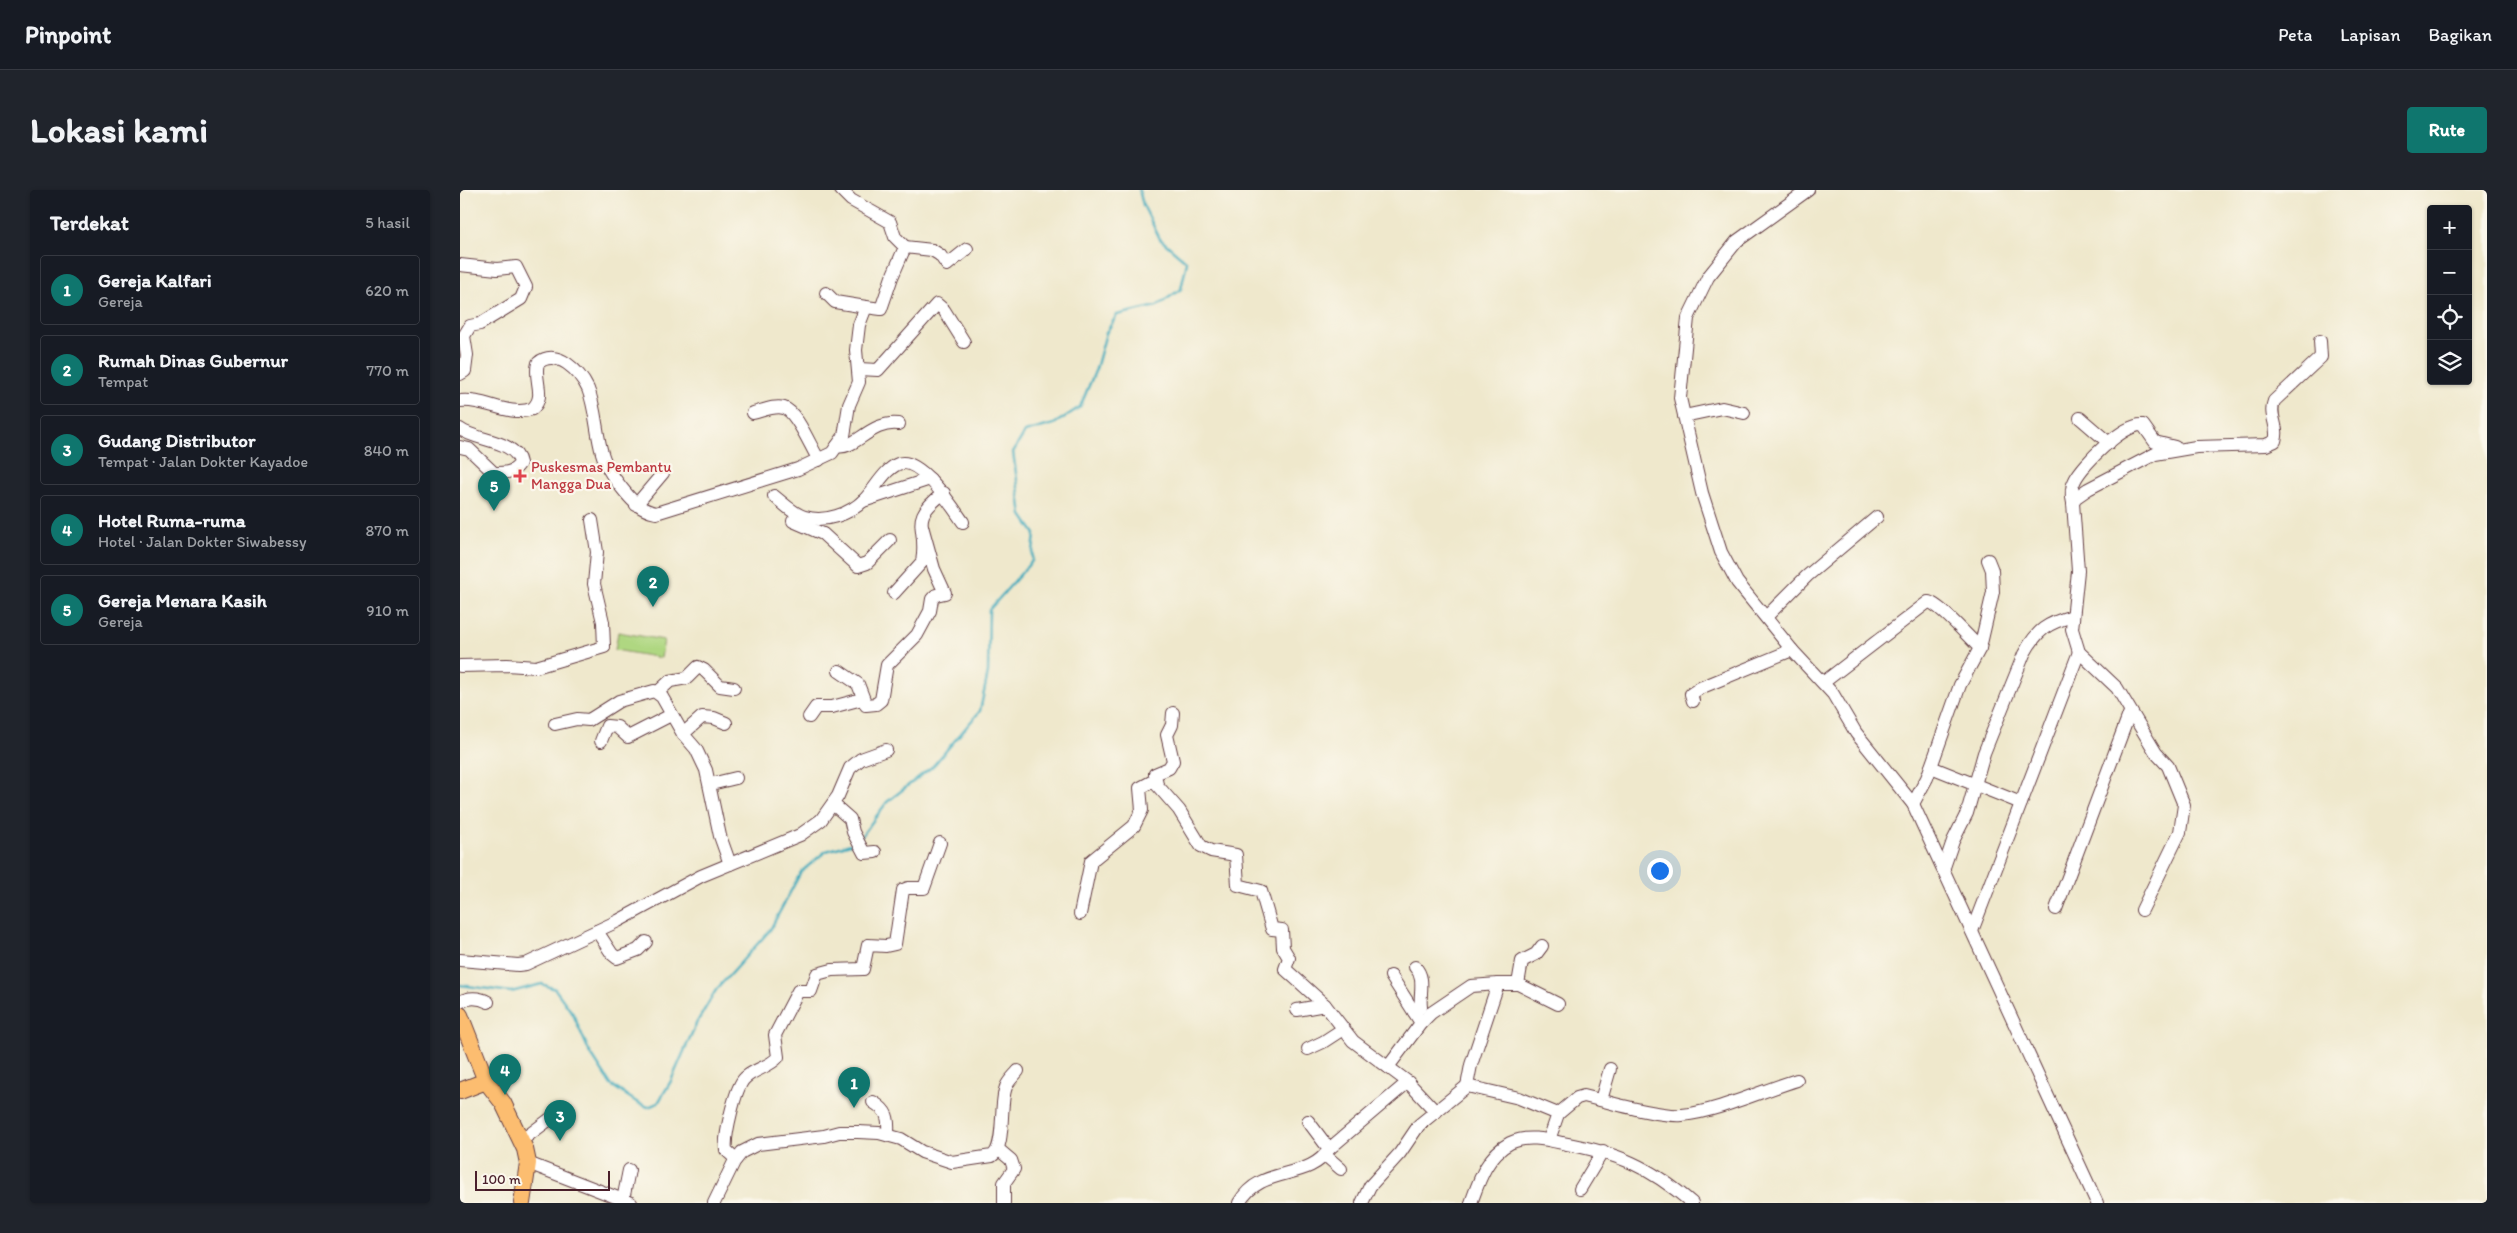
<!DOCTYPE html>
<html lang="id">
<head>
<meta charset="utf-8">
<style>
  body { margin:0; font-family:Itim,sans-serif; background:#20242c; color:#f1f3f6 }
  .controls { position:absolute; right:15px; top:15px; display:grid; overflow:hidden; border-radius:5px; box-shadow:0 1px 4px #0004 }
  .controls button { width:45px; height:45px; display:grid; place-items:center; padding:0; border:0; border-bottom:1px solid #363941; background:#171b24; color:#f1f3f6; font:25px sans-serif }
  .scale { position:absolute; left:15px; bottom:12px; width:135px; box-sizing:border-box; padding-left:5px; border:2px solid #4a1f2b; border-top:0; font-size:14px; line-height:18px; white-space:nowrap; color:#4a1f2b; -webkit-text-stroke:4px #fbf7ec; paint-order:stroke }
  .you { position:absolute; left:1199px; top:680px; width:18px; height:18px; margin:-12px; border:4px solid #fff; border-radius:50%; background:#1a73e8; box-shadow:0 0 0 8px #1a73e833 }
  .badge { display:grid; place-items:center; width:32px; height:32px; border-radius:50%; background:#0f766e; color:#fff; font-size:16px; font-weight:700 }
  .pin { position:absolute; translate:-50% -41px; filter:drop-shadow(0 1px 2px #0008) }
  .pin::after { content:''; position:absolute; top:26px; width:18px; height:15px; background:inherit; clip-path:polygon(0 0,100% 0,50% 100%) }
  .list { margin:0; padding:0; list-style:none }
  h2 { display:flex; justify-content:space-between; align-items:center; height:65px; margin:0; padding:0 20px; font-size:21px }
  h2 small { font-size:16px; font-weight:400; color:#9ea1a6 }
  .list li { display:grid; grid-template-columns:32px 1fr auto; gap:15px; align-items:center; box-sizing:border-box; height:70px; margin:0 10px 10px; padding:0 10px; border:1px solid #363941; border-radius:5px }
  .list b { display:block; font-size:19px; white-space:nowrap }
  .list p { margin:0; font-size:16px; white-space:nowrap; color:#9ea1a6 }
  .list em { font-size:16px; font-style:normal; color:#9ea1a6 }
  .icon { flex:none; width:28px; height:28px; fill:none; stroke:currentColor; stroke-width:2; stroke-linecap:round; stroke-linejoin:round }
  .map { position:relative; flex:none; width:2027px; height:1013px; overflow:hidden; border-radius:5px }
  header { display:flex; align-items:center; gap:30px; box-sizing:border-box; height:70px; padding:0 25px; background:#171b24; border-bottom:1px solid #363941 }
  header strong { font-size:24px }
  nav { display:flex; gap:28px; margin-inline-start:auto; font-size:18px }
  .intro { display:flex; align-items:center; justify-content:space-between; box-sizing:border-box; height:120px; padding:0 30px }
  h1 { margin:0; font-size:35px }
  .button { padding:12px 22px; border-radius:5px; background:#0f766e; color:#fff; font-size:18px; font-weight:700 }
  main { display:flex; gap:30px; padding:0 30px }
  aside { flex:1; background:#171b24; border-radius:5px; box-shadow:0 1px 4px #0004 }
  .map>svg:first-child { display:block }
  .grass { fill:#afd781; stroke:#7c7b56 }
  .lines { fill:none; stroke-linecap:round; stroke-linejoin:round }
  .stream { stroke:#3eabbd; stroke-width:2.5 }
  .minor-casing { stroke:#633d43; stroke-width:14 }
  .major-casing { stroke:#633d43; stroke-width:18 }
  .minor { stroke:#fff; stroke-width:12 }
  .major { stroke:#fcbd6f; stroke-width:16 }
  .health-dot { fill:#e0444e; stroke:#fbf7ec; stroke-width:2 }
  .labels { text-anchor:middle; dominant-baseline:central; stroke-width:4.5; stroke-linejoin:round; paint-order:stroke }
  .health-label { font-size:15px; fill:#be3a42; stroke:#fbf7ec; text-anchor:start }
</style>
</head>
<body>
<header>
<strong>Pinpoint</strong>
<nav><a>Peta</a><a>Lapisan</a><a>Bagikan</a></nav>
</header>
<div class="intro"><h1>Lokasi kami</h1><a class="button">Rute</a></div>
<main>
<aside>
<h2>Terdekat<small>5 hasil</small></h2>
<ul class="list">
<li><span class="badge">1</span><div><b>Gereja Kalfari</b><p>Gereja</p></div><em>620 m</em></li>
<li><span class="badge">2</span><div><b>Rumah Dinas Gubernur</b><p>Tempat</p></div><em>770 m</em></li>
<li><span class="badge">3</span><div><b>Gudang Distributor</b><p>Tempat · Jalan Dokter Kayadoe</p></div><em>840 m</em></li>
<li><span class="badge">4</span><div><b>Hotel Ruma-ruma</b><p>Hotel · Jalan Dokter Siwabessy</p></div><em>870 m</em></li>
<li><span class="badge">5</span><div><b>Gereja Menara Kasih</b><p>Gereja</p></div><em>910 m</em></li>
</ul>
</aside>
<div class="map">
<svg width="2027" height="1013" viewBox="0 0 2027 1013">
  <rect width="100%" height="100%" fill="#fbf7ec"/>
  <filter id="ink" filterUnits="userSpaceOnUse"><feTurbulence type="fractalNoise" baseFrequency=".02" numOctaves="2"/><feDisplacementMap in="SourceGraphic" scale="10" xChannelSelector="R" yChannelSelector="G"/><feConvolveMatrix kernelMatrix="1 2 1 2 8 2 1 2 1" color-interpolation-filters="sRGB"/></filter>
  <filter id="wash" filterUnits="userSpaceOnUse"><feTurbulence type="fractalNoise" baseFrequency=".0096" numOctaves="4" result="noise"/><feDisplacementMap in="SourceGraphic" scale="20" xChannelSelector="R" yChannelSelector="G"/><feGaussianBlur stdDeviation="1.12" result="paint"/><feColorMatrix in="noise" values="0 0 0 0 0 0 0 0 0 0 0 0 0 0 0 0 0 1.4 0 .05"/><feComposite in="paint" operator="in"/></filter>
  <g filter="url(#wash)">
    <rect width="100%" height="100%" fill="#efe8cc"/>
    <path class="grass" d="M158 442 204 450 201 468 155 460Z"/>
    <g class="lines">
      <g class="stream">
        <path d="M400 648 427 612 473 576 520 521 528 483 529 420 572 371 575 344 562 325 553 262 565 242 594 234 620 217 636 179 646 143 657 125 697 116 721 99 727 72 700 49 683 15 679 0"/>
        <path d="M0 795 51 802 82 794 95 799 113 824 129 861 151 895 178 913 188 917 198 913 211 891 236 834 256 800 310 740 341 682 366 661 394 653"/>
      </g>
    </g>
  </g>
  <g filter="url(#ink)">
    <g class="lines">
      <defs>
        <g id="minor">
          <path d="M1348 0 1277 51 1248 87 1228 128 1220 208 1242 303 1261 362 1277 392 1332 460 1373 504 1396 543 1453 614 1637 1013"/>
          <path d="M445 57 472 60 480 65 487 75 507 59"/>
          <path d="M0 75 37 79 56 77 66 97 61 109 20 134 10 136 4 146 7 165 5 181 0 184"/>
          <path d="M366 103 375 112 406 117"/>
          <path d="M399 179 418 180 477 114 484 120 504 152"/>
          <path d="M0 211C24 208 48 227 72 219 87 206 73 190 78 173 97 157 120 182 128 199 136 219 136 243 142 263 146 278 155 290 165 302 174 313 181 320 196 323L338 279 372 263 384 246 389 215 399 192 396 160 399 135 406 117 421 119 432 87 445 57 435 47 430 32 391 10 381 0"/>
          <path d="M293 223C302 221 315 215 324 218 337 222 351 258 359 270"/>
          <path d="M1224 226 1262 218 1284 223"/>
          <path d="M1620 228 1649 253"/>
          <path d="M0 239C16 251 56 250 60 273 54 283 45 283 34 283L9 259 0 257"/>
          <path d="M377 256C394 261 411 230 439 234"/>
          <path d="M314 306C323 313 333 324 345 327 365 333 390 324 404 310 415 299 424 280 438 274 459 265 494 319 503 332"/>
          <path d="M403 311 470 289"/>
          <path d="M1613 313C1611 305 1611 297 1615 290 1623 274 1664 233 1683 235L1695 252 1715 257"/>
          <path d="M176 315 203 283"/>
          <path d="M333 331 363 344 398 376 407 373 430 350"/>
          <path d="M434 403 462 372C469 335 446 331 484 303"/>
          <path d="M1306 427 1347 386 1417 327"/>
          <path d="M0 476 47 475 76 477 144 457 143 432 134 394 137 362 132 330"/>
          <path d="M379 481 398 494 406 515 416 514 421 510 427 475 457 445 470 421 472 409 476 405 485 403 474 379 462 336"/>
          <path d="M1364 492 1468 412C1479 413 1510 449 1520 458"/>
          <path d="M198 502 210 491 227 488 238 477 244 480 260 496 274 498"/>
          <path d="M1233 511 1231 504 1240 498 1332 460"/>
          <path d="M713 523 712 535 707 545 713 571 709 578 695 584 697 595 719 620 741 656 751 661 776 665 778 695 801 701 812 739 822 740 823 758 829 768 825 779 865 815 893 851 948 892 976 922"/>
          <path d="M349 527 356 517H372L402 509"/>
          <path d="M266 533 254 528 242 527 223 544 236 559 246 580 260 646 270 674"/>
          <path d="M95 534 117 529 129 530 159 511 194 501 202 507 223 544"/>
          <path d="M141 551 147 536 157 537 168 547 211 525"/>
          <path d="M1471 577 1561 613"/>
          <path d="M251 594 276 588"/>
          <path d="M373 614 390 629 393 642 404 663 415 662"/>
          <path d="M1453 614 1467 588 1500 495 1520 458 1533 402 1532 380 1528 370"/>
          <path d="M1483 680 1493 651 1507 623 1524 563 1564 464C1577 440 1587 433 1613 426"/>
          <path d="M1596 719 1670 522"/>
          <path d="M1682 720 1720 642 1724 615 1708 576 1696 563 1657 498 1619 462 1612 439 1618 381 1613 313 1615 308 1628 299 1695 264 1736 257 1806 255 1815 251C1820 237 1808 226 1814 211L1861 167 1860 151"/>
          <path d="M620 724 631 671 674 636 682 620 680 598 695 590"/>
          <path d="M137 741 152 764 157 768 178 760 186 752"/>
          <path d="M1512 741 1619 462"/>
          <path d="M0 770 58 775 66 774 158 731 241 686 340 645 361 630 378 606 390 578 401 569 426 560"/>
          <path d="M1058 794 1062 771 1076 764 1082 756"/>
          <path d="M0 812C8 807 19 807 28 812"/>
          <path d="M837 820 865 815"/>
          <path d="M954 822 961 817C959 804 966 788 955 777"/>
          <path d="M961 833 971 823 1011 796 1038 794"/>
          <path d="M848 859 863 852 883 839"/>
          <path d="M928 877 961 833 931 786"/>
          <path d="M1007 896 1011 875 1038 794H1058L1098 814"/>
          <path d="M1141 910 1150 879"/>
          <path d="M413 912C428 921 429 928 428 945"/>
          <path d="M1098 924 1117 908 1124 906C1149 912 1199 927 1222 925 1259 921 1301 901 1337 890"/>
          <path d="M848 931 869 959"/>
          <path d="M62 950 102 920"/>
          <path d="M538 959 551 970 554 979 544 993V1013"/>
          <path d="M865 965 881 979"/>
          <path d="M276 969 266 960C264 947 275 897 285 888 294 879 310 877 318 867L315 845 338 801H351L357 784 372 780 403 779 408 755 426 756 435 754 443 700 448 698H464L480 653"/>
          <path d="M68 973 171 1013"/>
          <path d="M1120 999 1143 961"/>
          <path d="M163 1010 169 980"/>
          <path d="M254 1013 274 972 282 962 298 954 364 946 379 942H398L419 943 441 949 462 962 492 972 532 966C546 957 539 914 546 897 548 891 554 886 558 881"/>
          <path d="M779 1013C801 974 849 992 869 959L948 892"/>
          <path d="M902 1013 910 996 940 963 959 935 1007 896 1059 908 1098 924 1089 950"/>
          <path d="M1011 1013C1019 991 1027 965 1050 953 1066 945 1085 949 1102 953 1158 963 1189 976 1232 1013"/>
        </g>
        <g id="major">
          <path d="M0 825 26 891 43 913 65 959 68 973 62 1013"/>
          <path d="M0 901 26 891"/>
        </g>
      </defs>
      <use href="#minor" class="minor-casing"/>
      <use href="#major" class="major-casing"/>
      <use href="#minor" class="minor"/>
      <use href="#major" class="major"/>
    </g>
  </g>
  <path class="health-dot" d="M57.5 278.5h5v5h5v5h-5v5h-5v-5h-5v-5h5z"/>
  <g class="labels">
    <g class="health-label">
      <text x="71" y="277">Puskesmas Pembantu<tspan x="71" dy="17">Mangga Dua</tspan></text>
    </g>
  </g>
</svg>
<div class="controls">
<button>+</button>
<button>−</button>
<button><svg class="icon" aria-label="locate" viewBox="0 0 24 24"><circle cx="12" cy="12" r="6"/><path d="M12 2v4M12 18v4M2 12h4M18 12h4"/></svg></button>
<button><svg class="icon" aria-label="layers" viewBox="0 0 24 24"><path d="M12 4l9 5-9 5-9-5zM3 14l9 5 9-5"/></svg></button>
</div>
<div class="scale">100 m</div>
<div class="you"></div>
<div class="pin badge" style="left:394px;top:918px">1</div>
<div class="pin badge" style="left:193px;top:417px">2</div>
<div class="pin badge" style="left:100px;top:951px">3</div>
<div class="pin badge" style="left:45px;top:905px">4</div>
<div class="pin badge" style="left:34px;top:321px">5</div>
</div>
</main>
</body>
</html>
